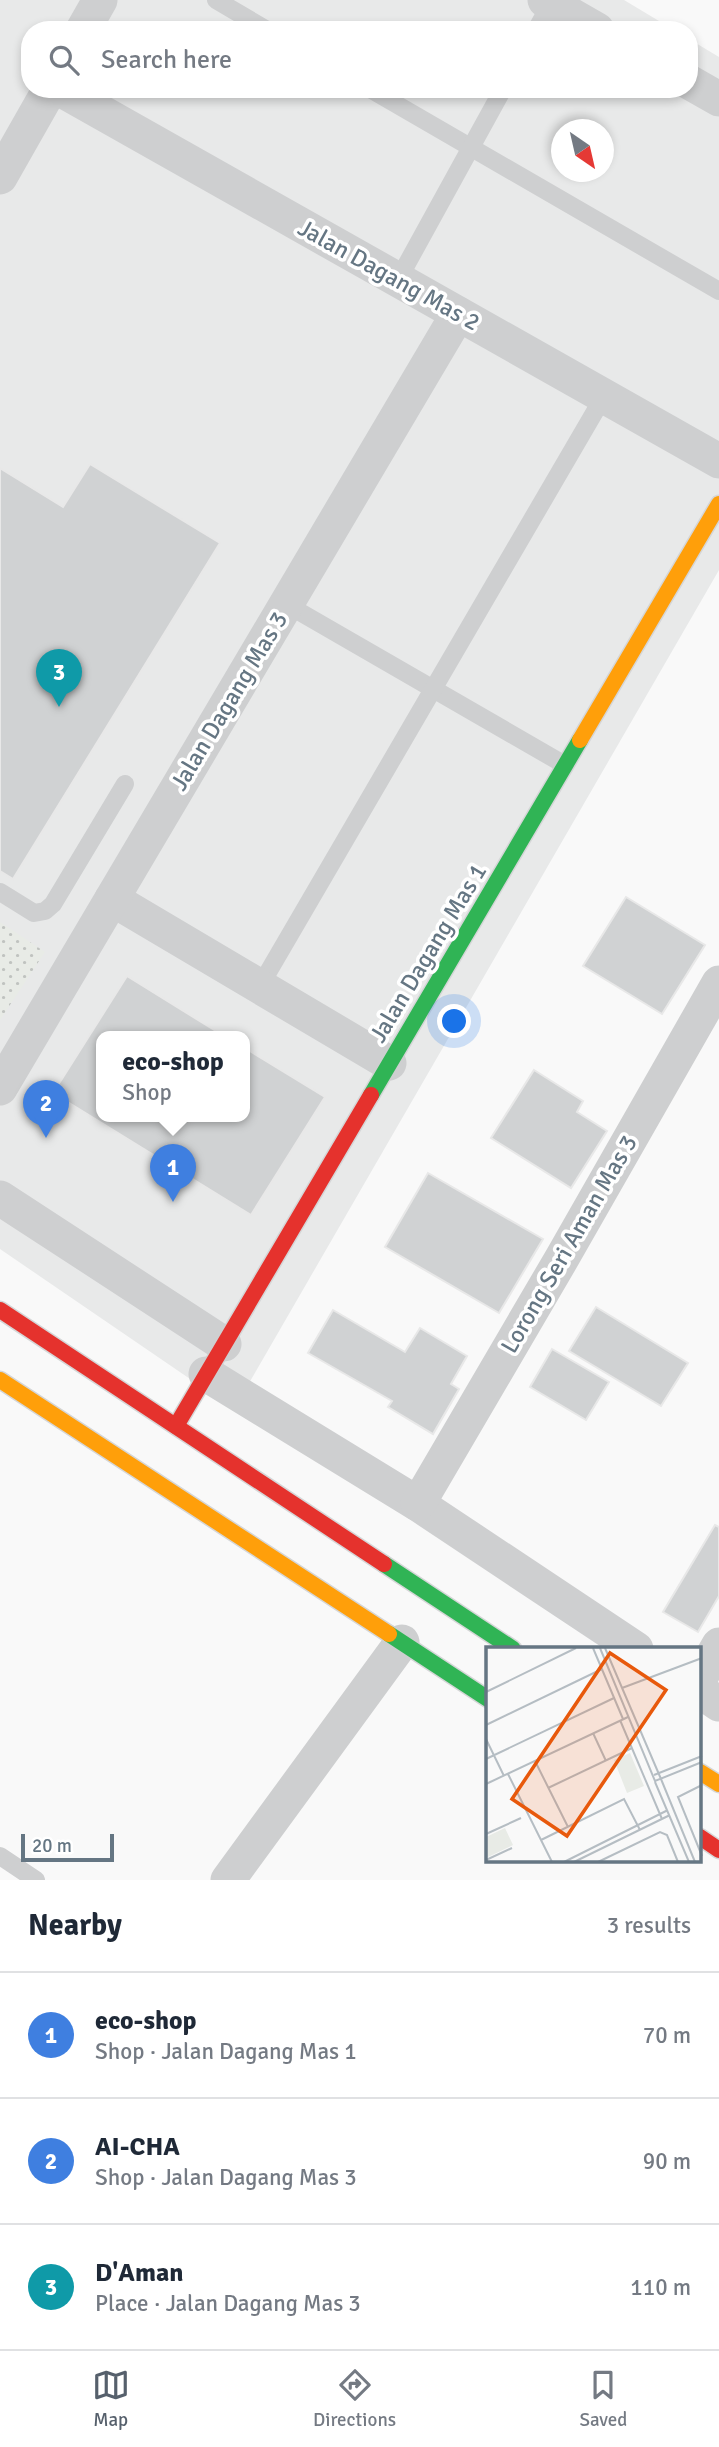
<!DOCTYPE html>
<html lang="en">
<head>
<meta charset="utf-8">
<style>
  body { margin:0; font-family:Signika,sans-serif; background:#f6f6f7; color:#1f2937 }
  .compass { position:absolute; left:551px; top:119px; width:63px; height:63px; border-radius:50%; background:#fff; box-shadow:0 4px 10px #0003; rotate:146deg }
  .scale { position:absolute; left:21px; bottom:18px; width:93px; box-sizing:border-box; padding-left:7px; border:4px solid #657683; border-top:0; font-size:19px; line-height:24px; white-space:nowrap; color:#657683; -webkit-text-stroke:5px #fff; paint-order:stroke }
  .you { position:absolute; left:455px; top:1022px; width:24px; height:24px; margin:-18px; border:5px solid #fff; border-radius:50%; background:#1a73e8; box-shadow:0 0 0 10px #1a73e833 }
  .badge { display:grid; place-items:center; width:46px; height:46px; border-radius:50%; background:#56606c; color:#fff; font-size:23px; font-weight:700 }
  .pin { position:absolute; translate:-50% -58px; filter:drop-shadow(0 2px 4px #0008) }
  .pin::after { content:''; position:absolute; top:37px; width:24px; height:21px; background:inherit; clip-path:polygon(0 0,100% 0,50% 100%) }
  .popup { position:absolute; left:96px; top:1031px; width:154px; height:91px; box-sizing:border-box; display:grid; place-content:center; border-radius:14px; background:#fff; filter:drop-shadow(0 2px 5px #0005); font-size:23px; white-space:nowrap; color:#747a83 }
  .popup b { font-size:26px; color:#1f2937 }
  .popup::after { content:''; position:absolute; left:50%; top:100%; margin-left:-14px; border:14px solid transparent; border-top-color:#fff }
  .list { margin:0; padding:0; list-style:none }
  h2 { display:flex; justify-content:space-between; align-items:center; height:91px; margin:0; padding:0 28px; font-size:30px }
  h2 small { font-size:23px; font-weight:400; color:#747a83 }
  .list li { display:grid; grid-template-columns:46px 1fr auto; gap:21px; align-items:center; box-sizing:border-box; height:126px; padding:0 28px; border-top:2px solid #e0e1e3 }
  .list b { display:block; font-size:26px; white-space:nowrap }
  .list p { margin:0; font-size:23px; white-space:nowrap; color:#747a83 }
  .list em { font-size:23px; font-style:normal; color:#747a83 }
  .icon { flex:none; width:38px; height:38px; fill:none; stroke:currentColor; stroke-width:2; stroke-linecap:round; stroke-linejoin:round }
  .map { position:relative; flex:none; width:719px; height:1880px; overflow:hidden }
  .search { position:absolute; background:#fff; box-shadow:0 4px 10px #0003; left:21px; right:21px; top:21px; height:77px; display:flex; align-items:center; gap:18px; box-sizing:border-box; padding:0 24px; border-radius:28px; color:#747a83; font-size:26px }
  .sheet { height:469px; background:#fff }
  nav { display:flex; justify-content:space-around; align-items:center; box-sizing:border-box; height:98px; border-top:2px solid #e0e1e3; background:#fff; font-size:19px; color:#747a83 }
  nav a { display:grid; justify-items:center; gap:4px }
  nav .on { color:#56606c }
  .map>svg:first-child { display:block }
  .built { fill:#e8e9e9; fill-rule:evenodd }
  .green { fill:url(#green-dots) }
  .building { fill:#d0d2d3; stroke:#e8e8e8; stroke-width:2 }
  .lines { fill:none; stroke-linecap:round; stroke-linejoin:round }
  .fast-casing { stroke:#d5d6d7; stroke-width:19 }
  .slow-casing { stroke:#d5d6d7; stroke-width:19 }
  .jam-casing { stroke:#d5d6d7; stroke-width:19 }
  .lane { stroke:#cecfd0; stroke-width:18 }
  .street { stroke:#cecfd0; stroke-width:35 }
  .fast { stroke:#30b455; stroke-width:16 }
  .slow { stroke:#ff9f0a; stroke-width:16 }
  .jam { stroke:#e5322d; stroke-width:16 }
  .labels { text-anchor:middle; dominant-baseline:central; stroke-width:7; stroke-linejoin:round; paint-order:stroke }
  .street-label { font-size:24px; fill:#657683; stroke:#fff }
  .inset-road { fill:none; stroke:#b5bdc3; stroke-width:2 }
  .view { fill:#e8590c; fill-opacity:0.15; stroke:#e8590c; stroke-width:3.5 }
  .inset-edge { fill:none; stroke:#657683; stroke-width:3.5 }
</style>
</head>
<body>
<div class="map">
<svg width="719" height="1880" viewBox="0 0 719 1880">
  <defs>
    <pattern id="green-dots" width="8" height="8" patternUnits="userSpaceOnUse" patternTransform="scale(1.75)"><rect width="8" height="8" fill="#e8ebe6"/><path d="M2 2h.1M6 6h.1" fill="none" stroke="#c0c3c0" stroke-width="1.8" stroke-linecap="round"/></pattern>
  </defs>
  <rect width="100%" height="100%" fill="#f9f9f9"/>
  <path class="built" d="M0 0H624L674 30H30V89H689V39L719 57V570L234 1409 0 1249ZM562 130H604V172H562ZM101 1036H245V1116H101Z"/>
  <path class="green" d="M0 922 45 952 0 1020Z"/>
  <g class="building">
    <path d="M90 464 220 543 13 879 0 871V468L63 507Z"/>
    <path d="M626 897 705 945 662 1014 583 966Z"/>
    <path d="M127 976 224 1036H101V1116H245V1048L325 1097 251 1215 53 1093Z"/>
    <path d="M534 1070 583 1101 577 1112 607 1131 571 1188 491 1138Z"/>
    <path d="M428 1173 543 1239 499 1313 385 1247Z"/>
    <path d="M596 1307 688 1363 661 1406 569 1351Z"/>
    <path d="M333 1310 405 1352 420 1328 467 1356 451 1384 459 1389 433 1434 388 1407 392 1401 308 1353Z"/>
    <path d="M552 1349 609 1382 586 1420 530 1387Z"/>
    <path d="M715 1525 719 1527V1596L698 1632 663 1612Z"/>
  </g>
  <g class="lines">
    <defs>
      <g id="fast">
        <path d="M371 1095 580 740"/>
        <path d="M384 1564 513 1649"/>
        <path d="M389 1634 488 1699"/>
      </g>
      <g id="slow">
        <path d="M580 740 719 504"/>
        <path d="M0 1380 389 1634"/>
        <path d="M700 1772 719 1784"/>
      </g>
      <g id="jam">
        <path d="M0 1310 384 1564"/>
        <path d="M176 1426 371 1095"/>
        <path d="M700 1837 719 1850"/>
      </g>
    </defs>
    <use href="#fast" class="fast-casing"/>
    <use href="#slow" class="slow-casing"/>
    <use href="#jam" class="jam-casing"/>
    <g class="lane">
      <path d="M216 0 267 30"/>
      <path d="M536 30 551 3"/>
      <path d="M370 89 719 291"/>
      <path d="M398 280 503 89"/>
      <path d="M286 604 565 765"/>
      <path d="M0 892 34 913 45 911 53 904 125 784"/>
      <path d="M260 986 604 396"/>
      <path d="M0 1856 36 1880"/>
    </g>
    <g class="street">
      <path d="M545 0 597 30"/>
      <path d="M83 30 100 0"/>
      <path d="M689 82 719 99"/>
      <path d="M60 89 719 461"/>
      <path d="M0 177 50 89"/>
      <path d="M112 899 389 1063"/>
      <path d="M0 1088 458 314"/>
      <path d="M0 1198 224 1344"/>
      <path d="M206 1374 418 1504 636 1649"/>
      <path d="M418 1504 562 1258 719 983"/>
      <path d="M700 1678 719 1645"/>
      <path d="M700 1691 719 1704"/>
      <path d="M228 1880 402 1642"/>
    </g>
    <use href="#fast" class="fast"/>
    <use href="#slow" class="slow"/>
    <use href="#jam" class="jam"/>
  </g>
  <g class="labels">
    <g class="street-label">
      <text transform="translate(389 275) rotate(29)">Jalan Dagang Mas 2</text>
      <text transform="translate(229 701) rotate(-59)">Jalan Dagang Mas 3</text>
      <text transform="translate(428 953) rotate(-59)">Jalan Dagang Mas 1</text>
      <text transform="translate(569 1244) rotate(-60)">Lorong Seri Aman Mas 3</text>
    </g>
  </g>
  <g transform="translate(486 1647)">
    <rect width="215" height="215" fill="#f9f9f9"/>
    <path d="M144 106 158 139 141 146 128 113ZM19 181 27 198 0 211V190Z" fill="#e8ebe6"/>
    <path class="inset-road" d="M107 1 137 72M114 1 169 134 216 115M119 1 175 132M136 41 216 11M0 45 90 1M134 73 176 172M0 78 116 22M107 86 120 114M0 92 18 129M0 112 128 51M49 114 82 180M22 127 66 215M168 128 216 109M175 132 209 215M169 135 203 215M0 137 142 70M216 138 192 150 216 209M62 141 146 101M0 187 35 171M55 193 138 152 154 183M0 213 26 201M78 215 182 163M88 215 184 168M112 215 174 185 181 188 192 215"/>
    <path class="view" d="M124 6 180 43 81 189 26 152Z"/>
    <rect width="215" height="215" class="inset-edge"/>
  </g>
</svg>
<svg class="compass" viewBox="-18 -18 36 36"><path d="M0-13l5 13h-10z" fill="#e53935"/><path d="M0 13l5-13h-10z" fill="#747a83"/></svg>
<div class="scale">20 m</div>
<div class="you"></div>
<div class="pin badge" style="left:173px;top:1202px;background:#3f7fe0">1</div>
<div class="popup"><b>eco-shop</b>Shop</div>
<div class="pin badge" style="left:46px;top:1138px;background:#3f7fe0">2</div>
<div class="pin badge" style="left:59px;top:707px;background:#0f9aa8">3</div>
<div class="search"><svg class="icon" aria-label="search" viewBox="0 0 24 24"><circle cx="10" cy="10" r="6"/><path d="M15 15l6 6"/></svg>Search here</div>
</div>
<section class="sheet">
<h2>Nearby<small>3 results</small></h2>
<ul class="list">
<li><span class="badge" style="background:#3f7fe0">1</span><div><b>eco-shop</b><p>Shop · Jalan Dagang Mas 1</p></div><em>70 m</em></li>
<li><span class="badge" style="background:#3f7fe0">2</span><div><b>AI-CHA</b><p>Shop · Jalan Dagang Mas 3</p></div><em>90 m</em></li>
<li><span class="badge" style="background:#0f9aa8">3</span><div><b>D'Aman</b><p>Place · Jalan Dagang Mas 3</p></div><em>110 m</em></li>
</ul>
</section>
<nav>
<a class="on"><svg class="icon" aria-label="map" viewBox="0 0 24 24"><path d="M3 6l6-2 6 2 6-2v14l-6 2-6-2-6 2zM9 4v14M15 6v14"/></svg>Map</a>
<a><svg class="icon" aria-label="directions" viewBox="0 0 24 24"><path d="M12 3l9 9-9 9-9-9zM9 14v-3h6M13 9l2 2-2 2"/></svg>Directions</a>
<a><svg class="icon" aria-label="saved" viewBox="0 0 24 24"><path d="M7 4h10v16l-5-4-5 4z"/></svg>Saved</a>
</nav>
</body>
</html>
